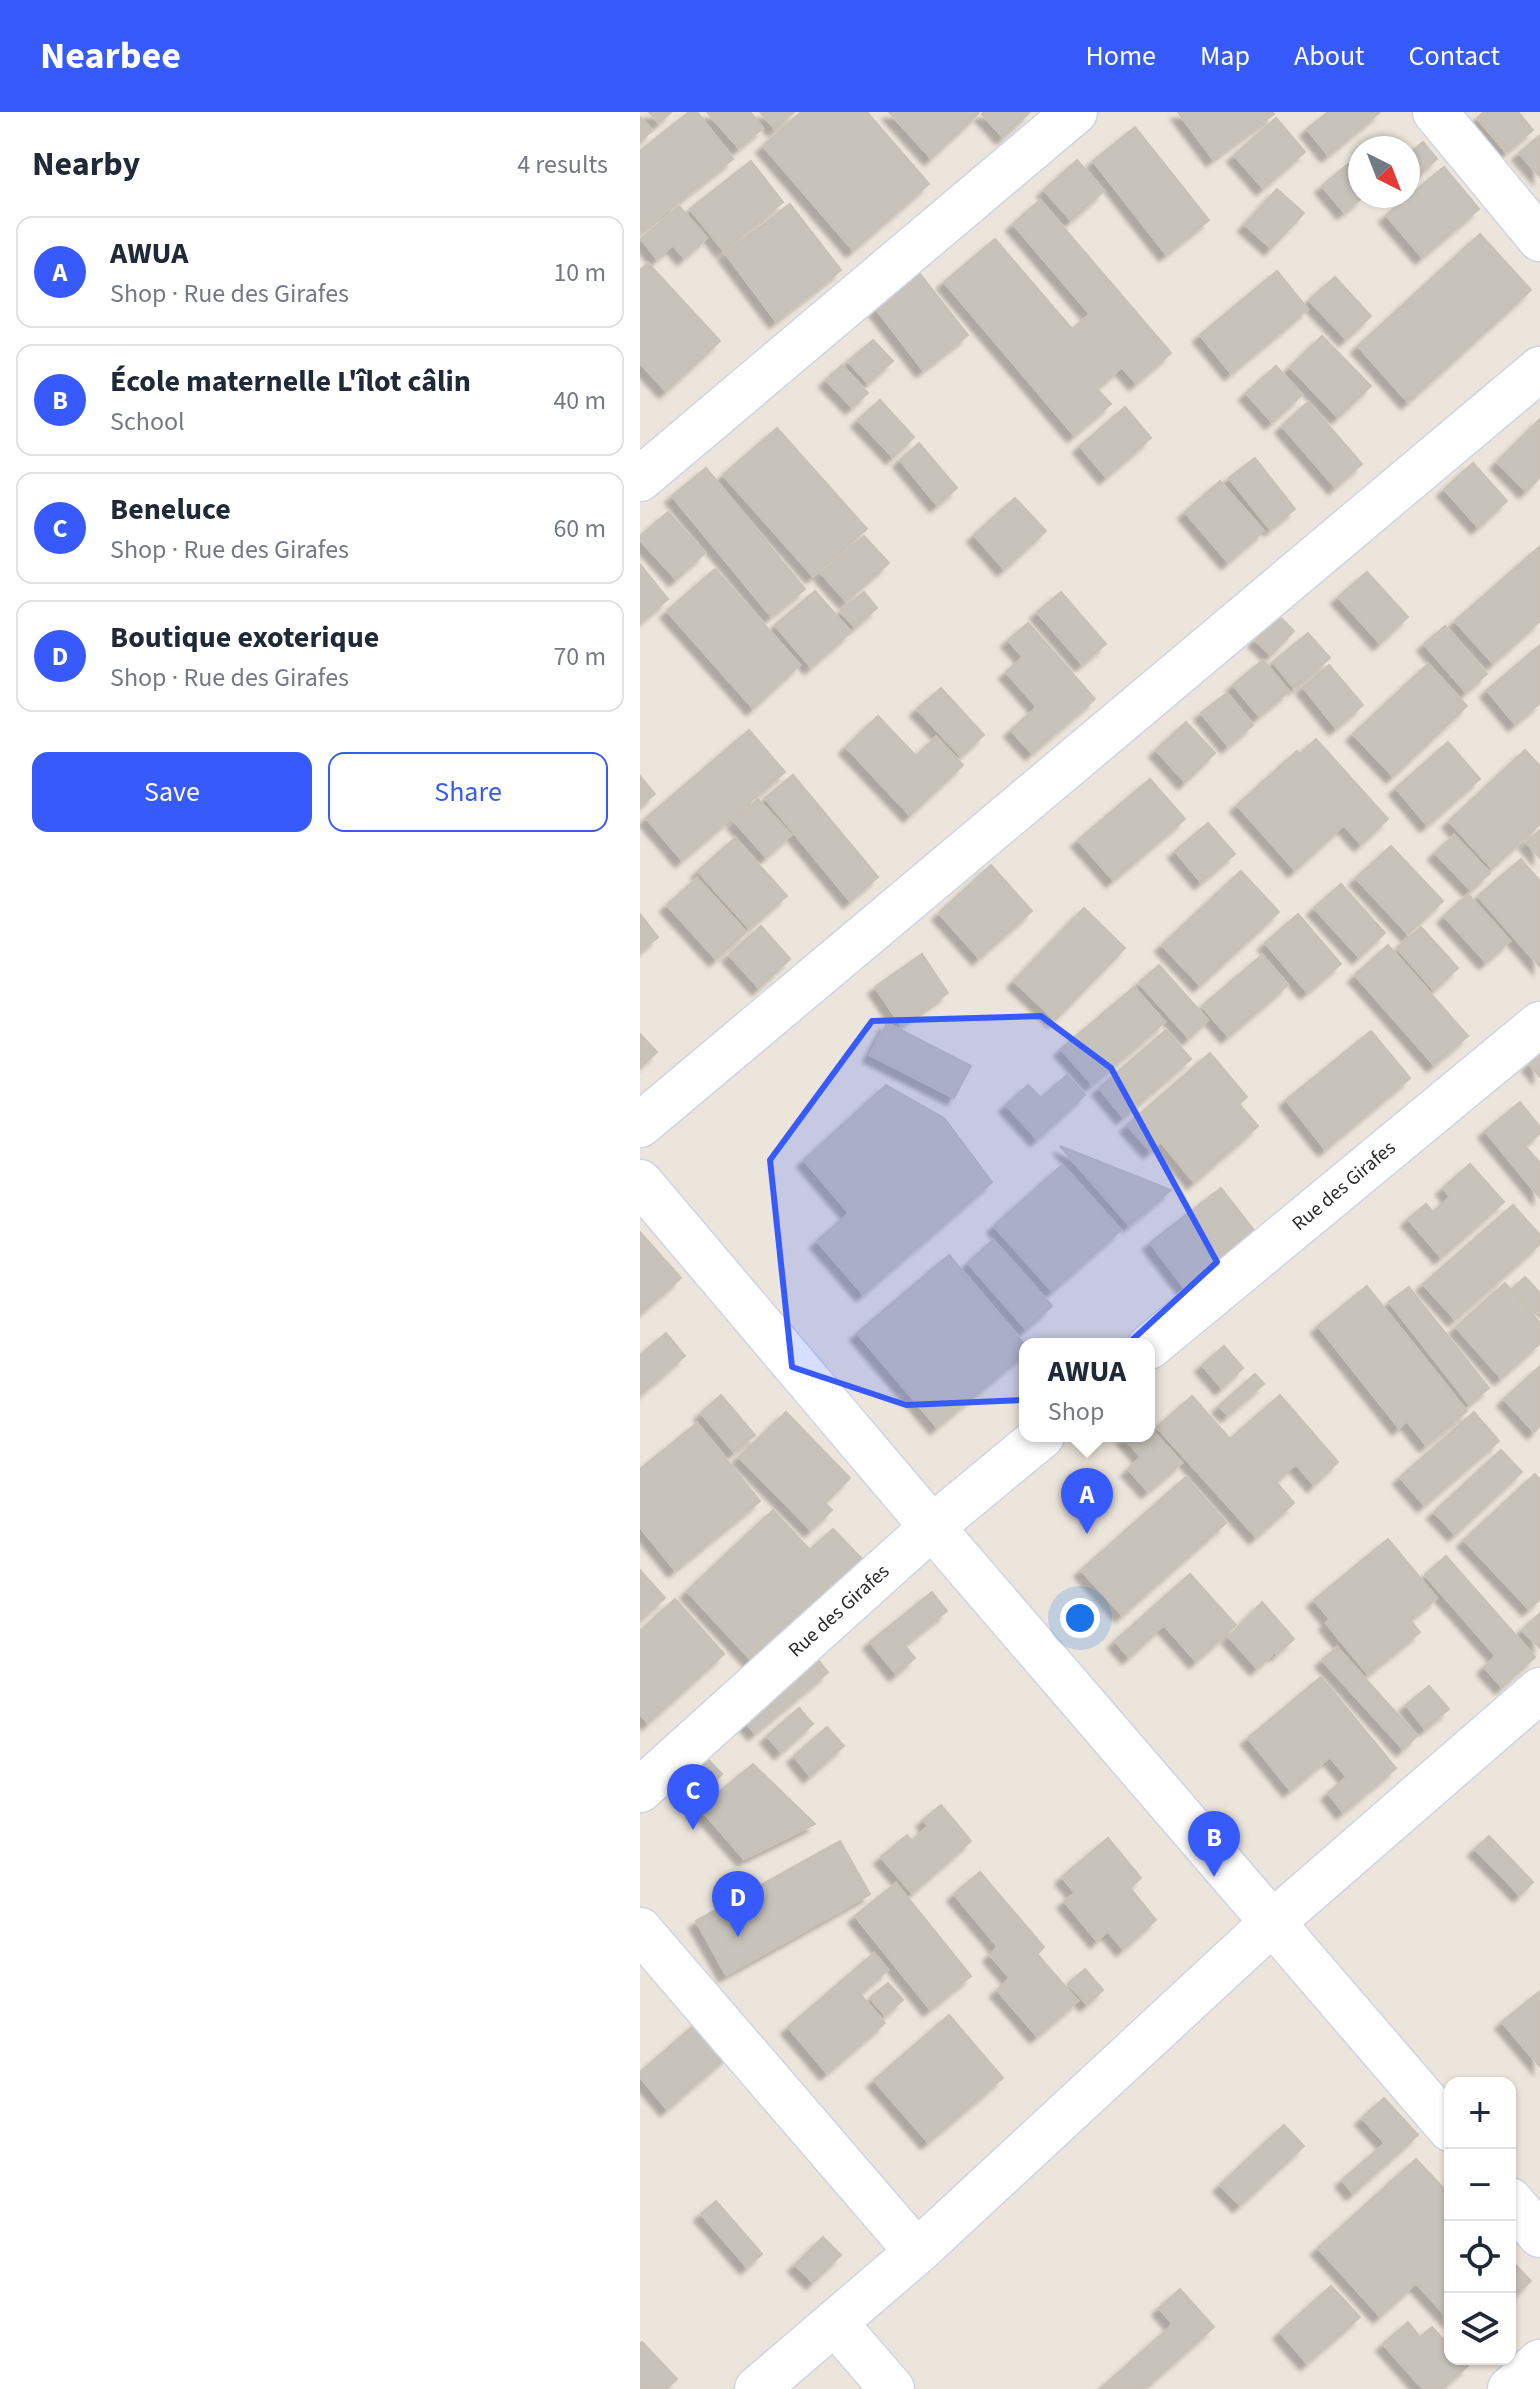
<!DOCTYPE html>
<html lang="en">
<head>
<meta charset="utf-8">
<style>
  body { margin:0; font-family:"Source Sans 3",sans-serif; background:#f6f6f7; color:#1f2937 }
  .controls { position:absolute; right:24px; bottom:24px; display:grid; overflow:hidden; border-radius:16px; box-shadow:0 2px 6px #0004 }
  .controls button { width:72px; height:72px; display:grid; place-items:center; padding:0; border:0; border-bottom:2px solid #e0e1e3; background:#fff; color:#1f2937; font:40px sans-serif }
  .compass { position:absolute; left:708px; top:24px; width:72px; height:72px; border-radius:50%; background:#fff; box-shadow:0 2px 6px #0004; rotate:138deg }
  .you { position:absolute; left:440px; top:1506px; width:28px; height:28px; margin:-20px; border:6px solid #fff; border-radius:50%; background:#1a73e8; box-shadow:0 0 0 12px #1a73e833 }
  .badge { display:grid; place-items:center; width:52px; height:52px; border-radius:50%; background:#375afd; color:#fff; font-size:26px; font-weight:700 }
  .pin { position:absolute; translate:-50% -66px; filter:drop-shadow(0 2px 4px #0008) }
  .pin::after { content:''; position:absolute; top:42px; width:28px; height:24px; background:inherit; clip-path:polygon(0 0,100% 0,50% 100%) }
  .popup { position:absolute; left:379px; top:1226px; width:136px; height:104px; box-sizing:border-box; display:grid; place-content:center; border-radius:16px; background:#fff; filter:drop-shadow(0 2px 6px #0005); font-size:26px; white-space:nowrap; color:#747a83 }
  .popup b { font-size:30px; color:#1f2937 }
  .popup::after { content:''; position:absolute; left:50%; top:100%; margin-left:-16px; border:16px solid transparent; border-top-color:#fff }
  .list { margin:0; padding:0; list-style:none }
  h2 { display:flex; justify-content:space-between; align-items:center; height:104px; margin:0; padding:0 32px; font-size:34px }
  h2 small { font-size:26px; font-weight:400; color:#747a83 }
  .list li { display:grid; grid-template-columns:52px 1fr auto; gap:24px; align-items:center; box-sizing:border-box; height:112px; margin:0 16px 16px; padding:0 16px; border:2px solid #e0e1e3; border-radius:16px }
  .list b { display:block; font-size:30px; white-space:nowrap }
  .list p { margin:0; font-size:26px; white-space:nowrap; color:#747a83 }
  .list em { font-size:26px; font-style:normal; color:#747a83 }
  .actions { display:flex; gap:16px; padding:24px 32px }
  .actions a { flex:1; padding:18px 0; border:2px solid #375afd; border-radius:16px; text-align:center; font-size:28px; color:#375afd }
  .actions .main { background:#375afd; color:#fff }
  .icon { flex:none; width:44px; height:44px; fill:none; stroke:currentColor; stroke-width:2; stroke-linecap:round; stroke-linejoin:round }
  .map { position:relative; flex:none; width:900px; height:2277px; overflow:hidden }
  header { display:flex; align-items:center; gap:48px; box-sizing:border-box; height:112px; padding:0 40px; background:#375afd; color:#fff }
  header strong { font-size:38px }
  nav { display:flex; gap:44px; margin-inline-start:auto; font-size:28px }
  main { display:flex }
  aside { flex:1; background:#fff }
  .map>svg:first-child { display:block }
  .building { fill:#c7c3ba; stroke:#c8c1b5; stroke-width:2; filter:url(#shadow) }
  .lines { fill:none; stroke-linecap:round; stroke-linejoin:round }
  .minor-casing { stroke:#d0d4e3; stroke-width:47 }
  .minor { stroke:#fff; stroke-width:44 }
  .marked { fill:#375afd; fill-opacity:0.2; stroke:#375afd; stroke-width:6; stroke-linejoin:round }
  .labels { text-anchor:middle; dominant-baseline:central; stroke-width:7; stroke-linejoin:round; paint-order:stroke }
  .street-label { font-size:20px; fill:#2a2a2a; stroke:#fff }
</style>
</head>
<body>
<header>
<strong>Nearbee</strong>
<nav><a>Home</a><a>Map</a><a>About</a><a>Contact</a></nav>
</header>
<main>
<aside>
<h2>Nearby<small>4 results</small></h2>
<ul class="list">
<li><span class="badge">A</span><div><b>AWUA</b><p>Shop · Rue des Girafes</p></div><em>10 m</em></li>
<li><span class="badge">B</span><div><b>École maternelle L'îlot câlin</b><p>School</p></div><em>40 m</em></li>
<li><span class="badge">C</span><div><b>Beneluce</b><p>Shop · Rue des Girafes</p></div><em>60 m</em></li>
<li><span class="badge">D</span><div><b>Boutique exoterique</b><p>Shop · Rue des Girafes</p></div><em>70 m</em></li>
</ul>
<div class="actions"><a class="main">Save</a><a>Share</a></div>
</aside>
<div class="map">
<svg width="900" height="2277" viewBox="0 0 900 2277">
  <defs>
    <filter id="shadow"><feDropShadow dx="-7" dy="7" stdDeviation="2" flood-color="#0004"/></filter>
  </defs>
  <rect width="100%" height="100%" fill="#ece5db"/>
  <g class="building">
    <path d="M9 0H31L19 11Z"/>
    <path d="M49 0H57L93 47 0 120V39Z"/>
    <path d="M67 0H110L123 16 99 36Z"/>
    <path d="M120 0H154L135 17Z"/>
    <path d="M161 0H227L289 72 213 138 123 34Z"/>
    <path d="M249 0H338L339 1 291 46Z"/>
    <path d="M344 0H390L363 25 342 2Z"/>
    <path d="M538 0H632L634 2 573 47Z"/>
    <path d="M688 0H740L688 43 667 17Z"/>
    <path d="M844 0H878L893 18 866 40 837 6Z"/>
    <path d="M0 5 12 19 0 29Z"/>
    <path d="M636 6 665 40 623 76 594 43Z"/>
    <path d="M495 15 569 108 526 142 453 49Z"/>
    <path d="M900 23V65L879 41Z"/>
    <path d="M783 30 797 47 768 72V43Z"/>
    <path d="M437 48 464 79 431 108 404 78Z"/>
    <path d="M111 49 143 90 83 138 50 97Z"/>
    <path d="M708 52 720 67V84H724L704 100 682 74Z"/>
    <path d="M804 55 839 97 782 145 746 103Z"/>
    <path d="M637 77 664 101 631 136 605 113Z"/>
    <path d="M400 88 531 241 496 271 482 255 457 277 471 292 434 323 304 170 355 127 432 217 450 202 373 112Z"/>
    <path d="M150 92 201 158 136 209 85 141Z"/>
    <path d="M39 94 67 126 44 146 33 133 17 147 1 127Z"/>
    <path d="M840 122 891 178 768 290 718 234Z"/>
    <path d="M8 151 80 229 26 279 0 251V158Z"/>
    <path d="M637 159 668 197 591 261 560 223Z"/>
    <path d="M280 162 328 223 283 258 236 197Z"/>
    <path d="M695 165 731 204 706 227 669 188Z"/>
    <path d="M682 224 731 274 698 305 650 255Z"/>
    <path d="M233 228 253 249 228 271 208 249Z"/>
    <path d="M202 253 228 281 212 295 186 268Z"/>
    <path d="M636 254 662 283 632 310 606 281Z"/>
    <path d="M240 288 274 325 253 345 218 308Z"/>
    <path d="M668 290 722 352 695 375 642 314Z"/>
    <path d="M485 295 511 326 466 365 440 334Z"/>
    <path d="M900 307V365L886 379 857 350Z"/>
    <path d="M137 316 227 417 173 464 83 363Z"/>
    <path d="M279 331 317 376 297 393 260 348Z"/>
    <path d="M615 346 655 397 630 417 589 366Z"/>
    <path d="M833 351 867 389 838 415 804 377Z"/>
    <path d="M66 356 165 477 131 504 32 384Z"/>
    <path d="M580 369 624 419 588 450 545 400Z"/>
    <path d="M375 386 406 419 364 457 334 423Z"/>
    <path d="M28 400 65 441 36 467 0 428V424Z"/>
    <path d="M224 424 249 451 206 489 181 461Z"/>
    <path d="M899 435 900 509 853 551 815 509Z"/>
    <path d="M0 452 28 487 0 511Z"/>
    <path d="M75 457 160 553 113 596 27 499Z"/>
    <path d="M727 460 768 505 740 531 698 485Z"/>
    <path d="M175 479 211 520 171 555 135 513Z"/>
    <path d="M224 480 237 496 215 515 200 499Z"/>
    <path d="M421 480 466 532 442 552 397 500Z"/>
    <path d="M639 504 654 519 631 543 615 528Z"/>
    <path d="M388 511 455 587 392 641 371 618 397 595 366 560 383 545 368 528Z"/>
    <path d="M805 514 847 562 826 580 784 532Z"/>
    <path d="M668 521 690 546 654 576 633 550Z"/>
    <path d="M900 533V591L875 612 847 578Z"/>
    <path d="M623 548 649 579 619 604 593 573Z"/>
    <path d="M788 552 827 594 753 664 713 622Z"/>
    <path d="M689 553 723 593 696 616 663 575Z"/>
    <path d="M301 576 344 623 321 644 277 597Z"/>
    <path d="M587 581 613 613 588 634 561 601Z"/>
    <path d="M238 604 276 644 296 625 323 653 270 703 206 635Z"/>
    <path d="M546 610 575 641 545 670 516 638Z"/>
    <path d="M109 618 145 660 42 748 6 706Z"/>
    <path d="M676 627 748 707 721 732 704 713 655 758 597 693 657 639 660 642Z"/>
    <path d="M808 630 840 667 787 713 756 676Z"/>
    <path d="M885 638 900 654V712L852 756 809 709Z"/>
    <path d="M153 663 238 765 210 789 125 686Z"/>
    <path d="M0 664 15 682 0 694Z"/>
    <path d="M510 667 545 707 473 768 438 728Z"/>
    <path d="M118 687 151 723 126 745 94 709Z"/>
    <path d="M568 711 595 742 561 770 535 739Z"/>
    <path d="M900 718V746L886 730Z"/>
    <path d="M814 723 850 761 831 778 795 741Z"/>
    <path d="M95 726 147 784 109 816 58 759Z"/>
    <path d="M751 734 803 789 768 822 716 766Z"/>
    <path d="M881 747 900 769V855L838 784Z"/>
    <path d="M351 753 392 799 339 846 299 801Z"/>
    <path d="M601 759 639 800 560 873 522 833Z"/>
    <path d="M57 766 106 820 76 847 27 793Z"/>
    <path d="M701 772 745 821 719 845 674 796Z"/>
    <path d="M828 782 870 829 846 850 804 804Z"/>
    <path d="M444 796 485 836 415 908 374 869Z"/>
    <path d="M0 802 18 825 0 840Z"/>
    <path d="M658 802 701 852 667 880 625 831Z"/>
    <path d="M121 814 150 847 119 876 89 843Z"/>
    <path d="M781 815 818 856 794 878 757 836Z"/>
    <path d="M748 833 828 924 794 953 715 863Z"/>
    <path d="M282 842 308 881 261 913 235 875Z"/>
    <path d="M622 843 648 873 588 924 562 894Z"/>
    <path d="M519 853 568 908 549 926 499 871Z"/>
    <path d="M494 875 525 910 452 972 421 937Z"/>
    <path d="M247 911 331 954 314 986 230 943Z"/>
    <path d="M526 918 551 947 483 1005 459 976Z"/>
    <path d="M731 919 770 966 685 1037 646 988Z"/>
    <path d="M0 922 17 940 0 956Z"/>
    <path d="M570 941 607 985 599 992 618 1014 554 1070 521 1030 510 1039 487 1013Z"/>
    <path d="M900 942V965L889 952Z"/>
    <path d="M427 963 445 983 397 1027 366 993 388 973 401 986Z"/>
    <path d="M246 973 304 1006 352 1070 223 1182 177 1129 209 1101 164 1048Z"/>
    <path d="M880 990 900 1015V1021L885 1034 900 1051V1086L845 1019Z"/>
    <path d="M420 1034 531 1078 489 1113Z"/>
    <path d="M830 1052 864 1090 801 1145 768 1107 786 1092 793 1100 810 1085 803 1076Z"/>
    <path d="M422 1053 481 1118 412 1179 354 1114Z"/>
    <path d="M581 1076 624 1131 553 1187 510 1131Z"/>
    <path d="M873 1093 900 1123V1132L815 1207 783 1172Z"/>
    <path d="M0 1120 41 1166 0 1202Z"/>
    <path d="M353 1128 412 1194 386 1217 328 1151Z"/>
    <path d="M309 1143 385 1233V1241L297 1315 217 1221Z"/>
    <path d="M885 1165 900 1181V1206L872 1177Z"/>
    <path d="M865 1171 900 1211V1231L861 1266 816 1215Z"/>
    <path d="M727 1174 827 1299 786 1333 767 1309 759 1316 678 1214Z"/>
    <path d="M769 1175 849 1276 829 1292 749 1190Z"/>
    <path d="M26 1221 45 1244 0 1283V1243Z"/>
    <path d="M584 1234 603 1256 582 1276 562 1253Z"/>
    <path d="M900 1254V1314L894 1320 864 1287Z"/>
    <path d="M615 1262 624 1272 588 1303 579 1294Z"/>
    <path d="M81 1283 115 1323 94 1340 61 1301Z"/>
    <path d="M640 1283 698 1350 674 1373 656 1352 636 1370 654 1391 616 1425 517 1315 552 1284 590 1327Z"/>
    <path d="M146 1300 210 1366 185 1391 192 1398 171 1418 99 1345Z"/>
    <path d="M834 1300 859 1329 784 1393 760 1365Z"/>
    <path d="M57 1311 120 1389 35 1458 0 1415V1357Z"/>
    <path d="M509 1315 542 1351 508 1379 488 1357 501 1345 483 1324H509Z"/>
    <path d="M861 1338 882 1360 815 1422 794 1400Z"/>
    <path d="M895 1362 900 1368V1487L889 1497 824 1428Z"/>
    <path d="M546 1365 586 1411 482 1503 441 1458Z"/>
    <path d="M133 1398 170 1438 193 1417 224 1449 114 1551 47 1479Z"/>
    <path d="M748 1427 797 1486 770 1508 780 1520 728 1562 686 1511 690 1507 674 1488Z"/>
    <path d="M806 1444 895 1545 862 1575 844 1555 856 1544 785 1463Z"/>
    <path d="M0 1458 25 1486 0 1508Z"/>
    <path d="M550 1462 596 1513 556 1549 524 1513 489 1545 475 1529Z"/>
    <path d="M292 1480 307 1499 264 1533 275 1546 256 1562 230 1530Z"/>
    <path d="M35 1487 84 1542 8 1611 0 1602V1519Z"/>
    <path d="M622 1490 654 1527 637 1542 635 1540 617 1556 589 1525Z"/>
    <path d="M900 1501V1536L882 1518Z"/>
    <path d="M697 1535 777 1624 763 1637 682 1548Z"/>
    <path d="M170 1538 188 1560 115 1621 97 1600Z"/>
    <path d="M681 1565 756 1656 703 1700 688 1681 707 1665 690 1645 650 1678 608 1626Z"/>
    <path d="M789 1574 809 1597 785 1617 766 1593Z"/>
    <path d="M159 1596 173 1612 141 1640 127 1624Z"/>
    <path d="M187 1615 204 1634 170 1664 154 1644Z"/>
    <path d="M65 1644 82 1662 61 1683 42 1665Z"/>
    <path d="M113 1652 175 1712 104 1747 60 1696Z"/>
    <path d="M301 1693 331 1729 272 1781 241 1745 267 1723 272 1729 288 1714 283 1708Z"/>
    <path d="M849 1724 893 1770 880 1783 835 1737Z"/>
    <path d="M468 1726 501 1766 490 1776 516 1808 483 1837 468 1819 457 1829 424 1789 435 1781 422 1765Z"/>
    <path d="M200 1729 230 1782 86 1863 56 1809Z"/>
    <path d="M340 1760 404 1835 397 1842 438 1889 397 1924 357 1878 370 1866 350 1843 358 1835 314 1782Z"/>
    <path d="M256 1771 331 1864 290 1897 215 1804Z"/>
    <path d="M234 1841 248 1858 220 1882 245 1911 187 1961 148 1915Z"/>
    <path d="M445 1857 463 1878 447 1892 428 1872Z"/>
    <path d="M248 1871 263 1888 245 1903 230 1886Z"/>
    <path d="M900 1879V1955L862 1910Z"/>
    <path d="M309 1903 363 1966 288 2030 234 1968Z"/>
    <path d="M59 1909 89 1943 27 1997 0 1965V1960Z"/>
    <path d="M744 1986 778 2023 713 2081 702 2068 745 2031 722 2006Z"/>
    <path d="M644 2013 664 2034 600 2093 580 2073Z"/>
    <path d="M776 2047 810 2083V2208L776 2171 740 2204 678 2136Z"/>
    <path d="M76 2089 122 2142 107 2155 61 2102Z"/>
    <path d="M183 2125 201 2143 173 2170 155 2153Z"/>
    <path d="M870 2147 891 2169 870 2188Z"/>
    <path d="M691 2174 720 2205 667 2251 640 2220Z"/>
    <path d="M540 2177 574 2215 504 2277H460L533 2212 519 2196Z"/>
    <path d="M768 2210 780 2225 792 2215 810 2235V2247H821L828 2254 801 2277H783L743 2232Z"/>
    <path d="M2 2230 37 2267 26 2277H0V2232Z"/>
  </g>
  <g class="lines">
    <defs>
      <g id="minor">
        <path d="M795 0 900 127"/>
        <path d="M0 367 435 0"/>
        <path d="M0 1013 900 257"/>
        <path d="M0 1070 292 1415 810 2017"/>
        <path d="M509 1235 900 912"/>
        <path d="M0 1678 292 1415 402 1324"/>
        <path d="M0 1818 277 2140"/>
        <path d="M870 2088 900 2123"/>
        <path d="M195 2211 252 2277"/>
        <path d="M117 2277 277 2140 633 1810 900 1578"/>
        <path d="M870 2277 900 2250"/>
      </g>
    </defs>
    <use href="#minor" class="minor-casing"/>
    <use href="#minor" class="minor"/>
  </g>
  <path class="marked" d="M401 904 471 956 577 1150 429 1286 266 1293 152 1255 130 1048 232 909Z"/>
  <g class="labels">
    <g class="street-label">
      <text transform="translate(704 1074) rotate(-40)">Rue des Girafes</text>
      <text transform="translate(199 1499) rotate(-42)">Rue des Girafes</text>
    </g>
  </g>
</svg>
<div class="controls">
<button>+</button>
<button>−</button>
<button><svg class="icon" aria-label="locate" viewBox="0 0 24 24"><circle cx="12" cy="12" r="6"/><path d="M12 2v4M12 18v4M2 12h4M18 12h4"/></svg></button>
<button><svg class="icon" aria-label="layers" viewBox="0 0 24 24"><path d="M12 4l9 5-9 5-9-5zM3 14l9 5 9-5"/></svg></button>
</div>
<svg class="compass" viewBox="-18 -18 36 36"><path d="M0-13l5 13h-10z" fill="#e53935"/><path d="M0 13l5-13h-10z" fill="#747a83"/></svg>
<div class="you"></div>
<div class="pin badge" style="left:447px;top:1422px">A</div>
<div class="popup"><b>AWUA</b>Shop</div>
<div class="pin badge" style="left:574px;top:1765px">B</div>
<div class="pin badge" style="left:53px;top:1718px">C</div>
<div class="pin badge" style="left:98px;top:1825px">D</div>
</div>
</main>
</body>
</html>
